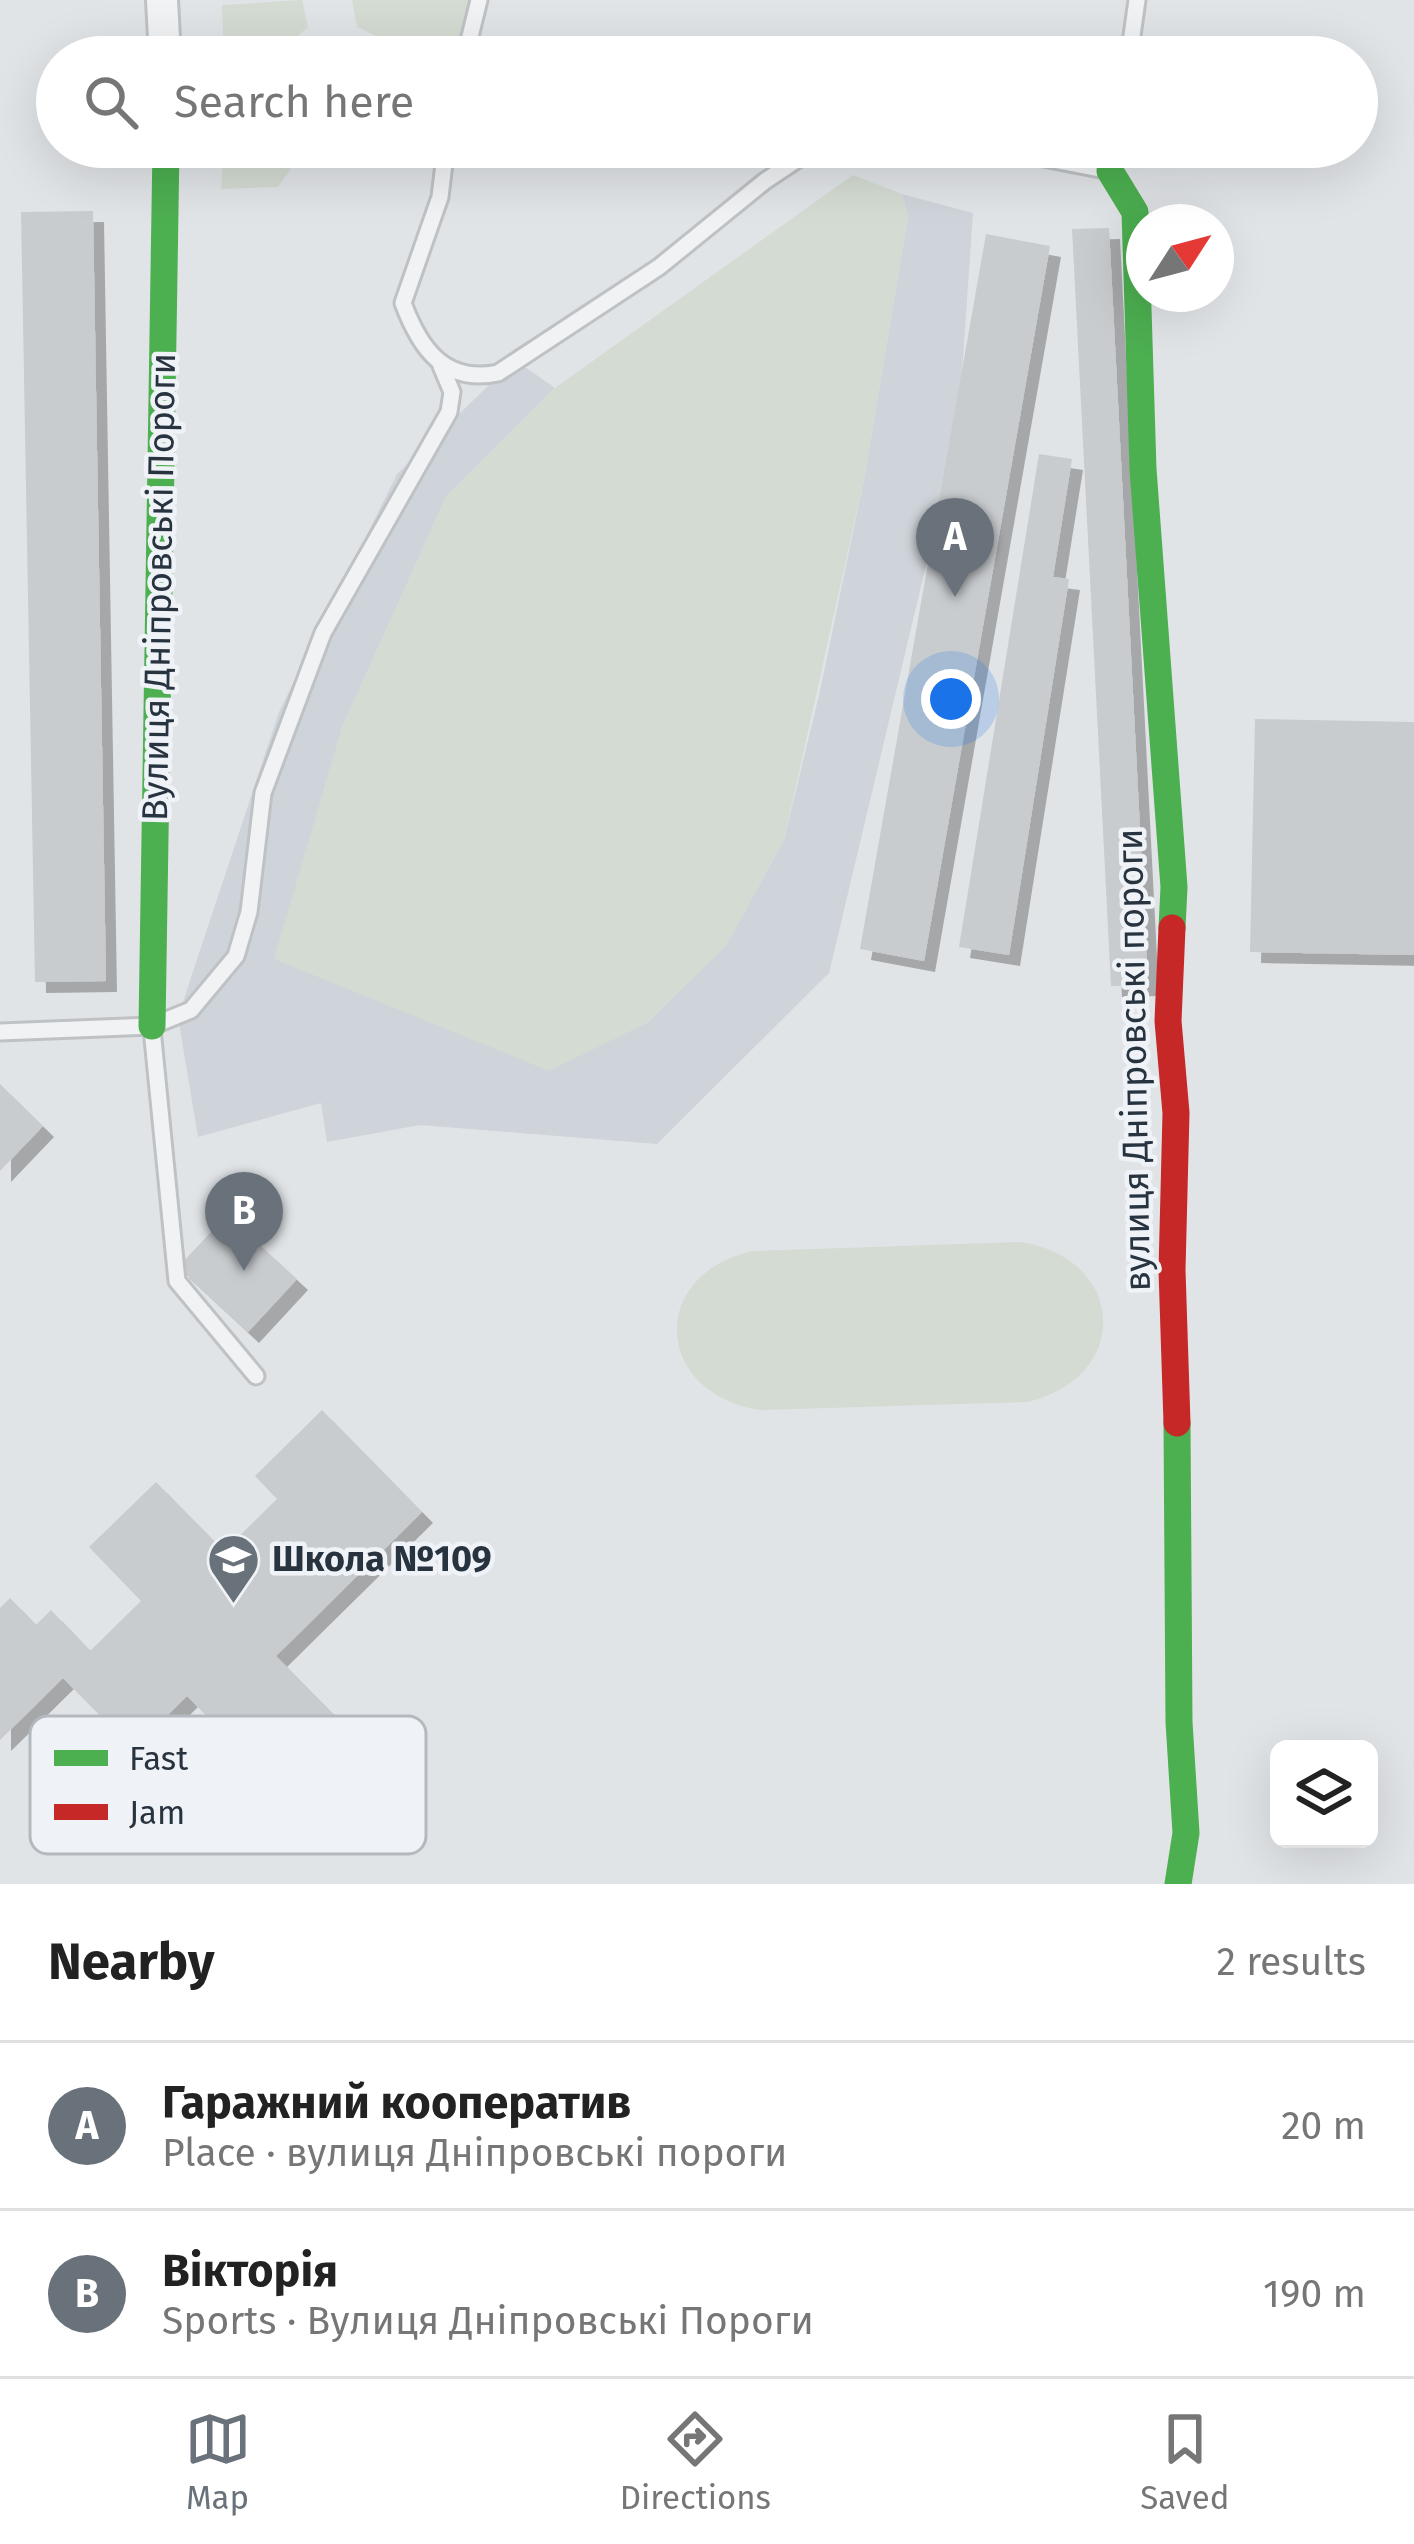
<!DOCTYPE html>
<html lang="en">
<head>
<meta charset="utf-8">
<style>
  body { margin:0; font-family:"Fira Sans",sans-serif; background:#f6f6f6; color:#222 }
  .controls { position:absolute; right:36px; bottom:36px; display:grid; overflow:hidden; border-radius:18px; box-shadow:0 12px 48px #0002 }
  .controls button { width:108px; height:108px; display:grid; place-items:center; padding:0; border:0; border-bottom:3px solid #e0e0e0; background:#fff; color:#222; font:60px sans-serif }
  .compass { position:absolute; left:1126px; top:204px; width:108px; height:108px; border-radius:50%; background:#fff; box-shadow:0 12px 48px #0002; rotate:54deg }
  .you { position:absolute; left:951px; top:699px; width:42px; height:42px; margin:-30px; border:9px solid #fff; border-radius:50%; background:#1a73e8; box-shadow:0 0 0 18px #1a73e833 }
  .badge { display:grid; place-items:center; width:78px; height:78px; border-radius:50%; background:#69717a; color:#fff; font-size:39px; font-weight:700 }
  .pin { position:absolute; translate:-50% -99px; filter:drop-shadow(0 3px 6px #0008) }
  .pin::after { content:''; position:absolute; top:63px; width:42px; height:36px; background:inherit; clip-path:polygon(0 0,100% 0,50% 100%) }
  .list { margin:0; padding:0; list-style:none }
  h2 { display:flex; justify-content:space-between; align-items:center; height:156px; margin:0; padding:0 48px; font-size:51px }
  h2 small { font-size:39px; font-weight:400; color:#767676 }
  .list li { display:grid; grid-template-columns:78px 1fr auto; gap:36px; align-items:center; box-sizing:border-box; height:168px; padding:0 48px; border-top:3px solid #e0e0e0 }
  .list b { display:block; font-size:45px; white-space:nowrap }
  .list p { margin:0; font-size:39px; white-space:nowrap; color:#767676 }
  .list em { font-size:39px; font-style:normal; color:#767676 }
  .icon { flex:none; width:66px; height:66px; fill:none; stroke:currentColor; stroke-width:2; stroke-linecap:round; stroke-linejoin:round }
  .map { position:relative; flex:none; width:1414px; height:1884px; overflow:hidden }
  .search { position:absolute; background:#fff; box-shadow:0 12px 48px #0002; left:36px; right:36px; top:36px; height:132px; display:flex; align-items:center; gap:30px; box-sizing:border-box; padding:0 42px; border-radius:66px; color:#767676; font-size:45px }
  .sheet { height:492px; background:#fff }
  nav { display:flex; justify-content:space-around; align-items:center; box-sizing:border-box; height:168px; border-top:3px solid #e0e0e0; background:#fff; font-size:33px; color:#767676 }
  nav a { display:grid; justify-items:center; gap:6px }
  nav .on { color:#69717a }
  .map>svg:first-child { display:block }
  .built { fill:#cfd4da }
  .green { fill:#d3dbd2 }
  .building { fill:#c9cccf; filter:url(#shadow) }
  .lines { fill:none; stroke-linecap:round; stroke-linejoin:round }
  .lane-casing { stroke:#bfc2c5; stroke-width:21 }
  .street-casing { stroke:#bfc2c5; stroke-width:36 }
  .lane { stroke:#f1f2f3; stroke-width:15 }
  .street { stroke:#f1f2f3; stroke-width:30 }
  .fast { stroke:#4caf50; stroke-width:27 }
  .jam { stroke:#c62828; stroke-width:27 }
  .labels { text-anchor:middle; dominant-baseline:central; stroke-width:9; stroke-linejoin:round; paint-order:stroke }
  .street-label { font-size:36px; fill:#283340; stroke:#eff2f6 }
  .poi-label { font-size:36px; font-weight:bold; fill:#283340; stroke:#eff2f6; text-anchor:start }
  .key { fill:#eff2f6; stroke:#b3b9bf; stroke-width:3 }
  .key-label { font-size:33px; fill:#283340 }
</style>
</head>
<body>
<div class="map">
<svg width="1414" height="1884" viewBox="0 0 1414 1884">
  <defs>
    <filter id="shadow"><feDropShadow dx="11" dy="11" stdDeviation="0" flood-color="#0004"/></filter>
  </defs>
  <rect width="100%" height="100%" fill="#e1e4e7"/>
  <path class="built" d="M902 194 973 213 958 431 829 973 657 1144 420 1125 327 1142 321 1103 198 1137 178 1017 279 712 397 474 515 360 555 388 446 497 341 730 647 1023 726 945 784 840 820 691 865 474 908 216Z"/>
  <g class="green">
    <path d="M302 0 308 27 274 57H224L222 5Z"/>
    <path d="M352 0H484L461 57H398L379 37 357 27Z"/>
    <path d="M224 147 304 150 278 187 221 189Z"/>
    <path d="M853 175 902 194 908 216 865 474 784 840 726 945 647 1023 549 1071 274 959 341 730 446 497 555 388Z"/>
    <path d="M1021 1242C1127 1259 1132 1378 1027 1402L759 1410C653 1392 648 1274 753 1251Z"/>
  </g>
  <g class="building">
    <path d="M93 211 106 981 35 982 21 212Z"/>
    <path d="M1109 228 1148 985 1111 986 1072 229Z"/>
    <path d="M986 234 1050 246 924 961 860 949Z"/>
    <path d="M1039 454 1072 459 1053 577 1069 579 1009 955 959 947Z"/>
    <path d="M1255 719 1414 722V955L1250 952Z"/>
    <path d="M0 1084 43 1126 0 1171Z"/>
    <path d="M227 1215 297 1279 248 1332 178 1267Z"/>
    <path d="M322 1410 422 1512 276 1656 350 1731 285 1795 187 1696 133 1749 63 1678 0 1740V1608L10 1598 36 1625 51 1610 90 1651 141 1601 89 1547 156 1482 224 1551 277 1499 255 1476Z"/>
  </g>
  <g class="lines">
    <defs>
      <g id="lane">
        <path d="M465 57 479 0"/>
        <path d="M1129 57 1137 0"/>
        <path d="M446 147 440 197 403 303C420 349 445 384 498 373L659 267 765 181 816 147"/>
        <path d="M988 147 1110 171 1114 147"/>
        <path d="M152 1029 177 1281 256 1376"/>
        <path d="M0 1032 152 1026 191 1010 236 956 249 912 263 793 323 633 449 412 452 392 441 366"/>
      </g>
      <path id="street" d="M162 0 165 57"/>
    </defs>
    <use href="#lane" class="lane-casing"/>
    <use href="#street" class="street-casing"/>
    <use href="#lane" class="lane"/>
    <use href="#street" class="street"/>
    <g class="fast">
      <path d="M1110 171 1135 212 1143 469 1174 887 1172 928"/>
      <path d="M152 1026 166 147"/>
      <path d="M1177 1423 1179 1722 1186 1833 1178 1884"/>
    </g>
    <path class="jam" d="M1172 928 1168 1021 1176 1113 1172 1270 1177 1423"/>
  </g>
  <defs>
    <symbol id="school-pin" viewBox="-11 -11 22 30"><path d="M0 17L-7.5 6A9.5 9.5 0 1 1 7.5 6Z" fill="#69717a" stroke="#eff2f6"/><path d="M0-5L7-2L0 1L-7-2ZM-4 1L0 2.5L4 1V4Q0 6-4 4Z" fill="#fff"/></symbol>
  </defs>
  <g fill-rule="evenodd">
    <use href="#school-pin" x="204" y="1530" width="59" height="81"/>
  </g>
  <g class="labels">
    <g class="street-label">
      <text transform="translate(159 587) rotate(-89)">Вулиця Дніпровські Пороги</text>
      <text transform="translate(1134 1060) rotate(-91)">вулиця Дніпровські пороги</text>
    </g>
    <g class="poi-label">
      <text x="272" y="1559">Школа №109</text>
    </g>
  </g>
  <rect x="30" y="1716" width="396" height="138" rx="18" class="key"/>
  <rect x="54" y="1750" width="54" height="16" fill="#4caf50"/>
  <rect x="54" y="1804" width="54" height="16" fill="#c62828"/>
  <g class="key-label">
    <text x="129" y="1770">Fast</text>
    <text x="129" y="1824">Jam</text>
  </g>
</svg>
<div class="controls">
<button><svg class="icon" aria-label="layers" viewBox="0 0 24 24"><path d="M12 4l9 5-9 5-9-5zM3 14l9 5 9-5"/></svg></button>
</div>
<svg class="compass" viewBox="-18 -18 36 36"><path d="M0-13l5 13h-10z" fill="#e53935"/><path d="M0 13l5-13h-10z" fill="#767676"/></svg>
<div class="you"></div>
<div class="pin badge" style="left:955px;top:597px">A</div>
<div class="pin badge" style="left:244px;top:1271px">B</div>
<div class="search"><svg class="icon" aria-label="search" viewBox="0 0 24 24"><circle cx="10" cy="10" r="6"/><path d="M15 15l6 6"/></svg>Search here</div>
</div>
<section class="sheet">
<h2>Nearby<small>2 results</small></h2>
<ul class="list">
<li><span class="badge">A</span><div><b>Гаражний кооператив</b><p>Place · вулиця Дніпровські пороги</p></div><em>20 m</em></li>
<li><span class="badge">B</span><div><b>Вікторія</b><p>Sports · Вулиця Дніпровські Пороги</p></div><em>190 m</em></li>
</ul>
</section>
<nav>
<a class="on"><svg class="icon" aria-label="map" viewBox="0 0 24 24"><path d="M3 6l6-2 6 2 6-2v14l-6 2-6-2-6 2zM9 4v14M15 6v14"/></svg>Map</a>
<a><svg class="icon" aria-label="directions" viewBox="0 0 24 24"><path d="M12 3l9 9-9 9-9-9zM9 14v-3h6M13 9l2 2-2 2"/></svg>Directions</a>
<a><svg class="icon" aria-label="saved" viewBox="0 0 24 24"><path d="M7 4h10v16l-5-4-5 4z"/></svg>Saved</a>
</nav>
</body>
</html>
